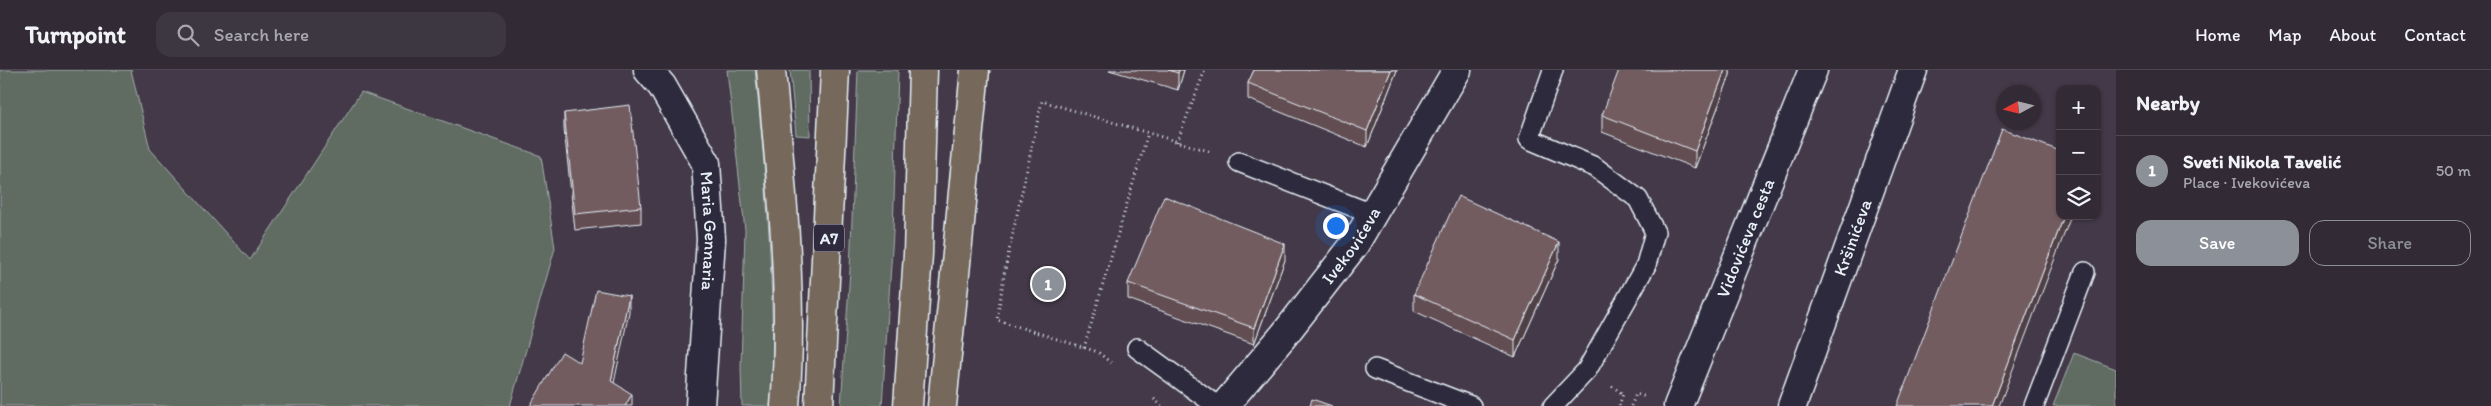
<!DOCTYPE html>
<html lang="en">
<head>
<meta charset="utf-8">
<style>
  body { margin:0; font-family:Itim,sans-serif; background:#3d3742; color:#f1f3f6 }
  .controls { position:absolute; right:15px; top:15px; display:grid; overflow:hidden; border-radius:10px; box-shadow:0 1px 4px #0004 }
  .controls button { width:45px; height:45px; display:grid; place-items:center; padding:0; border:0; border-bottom:1px solid #4d4751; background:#322b36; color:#f1f3f6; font:25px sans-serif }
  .compass { position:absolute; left:1996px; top:15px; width:45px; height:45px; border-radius:50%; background:#322b36; box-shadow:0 1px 4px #0004; rotate:263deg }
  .you { position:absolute; left:1335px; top:155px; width:18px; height:18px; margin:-12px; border:4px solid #fff; border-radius:50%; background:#1a73e8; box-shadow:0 0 0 8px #1a73e833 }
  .badge { display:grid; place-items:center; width:32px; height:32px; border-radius:50%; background:#8c9099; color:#fff; font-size:16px; font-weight:700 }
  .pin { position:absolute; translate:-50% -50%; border:2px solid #fff; box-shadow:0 1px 5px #0006 }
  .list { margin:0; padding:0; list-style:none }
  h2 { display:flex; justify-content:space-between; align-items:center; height:65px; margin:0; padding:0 20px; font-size:21px }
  h2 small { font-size:16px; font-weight:400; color:#a8a7ad }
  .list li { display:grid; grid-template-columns:32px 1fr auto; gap:15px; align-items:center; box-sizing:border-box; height:70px; padding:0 20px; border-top:1px solid #4d4751 }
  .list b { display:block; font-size:19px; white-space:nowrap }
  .list p { margin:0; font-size:16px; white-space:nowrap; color:#a8a7ad }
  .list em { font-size:16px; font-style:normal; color:#a8a7ad }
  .actions { display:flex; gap:10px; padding:15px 20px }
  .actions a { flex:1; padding:11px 0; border:1px solid #8c9099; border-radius:15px; text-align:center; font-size:18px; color:#8c9099 }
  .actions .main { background:#8c9099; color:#fff }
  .icon { flex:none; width:28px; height:28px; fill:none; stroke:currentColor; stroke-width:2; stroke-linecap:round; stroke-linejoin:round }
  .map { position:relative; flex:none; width:2116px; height:336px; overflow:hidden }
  header { display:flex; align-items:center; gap:30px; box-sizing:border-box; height:70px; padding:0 25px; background:#322b36; border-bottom:1px solid #4d4751 }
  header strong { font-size:24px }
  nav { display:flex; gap:28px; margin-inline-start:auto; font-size:18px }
  .search { width:350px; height:45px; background:#3d3742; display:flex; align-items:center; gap:12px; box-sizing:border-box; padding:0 18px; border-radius:15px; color:#a8a7ad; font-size:19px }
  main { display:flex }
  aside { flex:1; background:#322b36 }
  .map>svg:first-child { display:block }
  .green { fill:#606c62; stroke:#a4aead }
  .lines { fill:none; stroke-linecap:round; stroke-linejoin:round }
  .service-casing { stroke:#e8f1f8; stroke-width:22 }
  .minor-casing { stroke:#e8f1f8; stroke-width:31 }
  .trunk-casing { stroke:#e8f1f8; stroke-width:31 }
  .path { stroke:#e8f1f8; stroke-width:3; stroke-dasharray:1 4; stroke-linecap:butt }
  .service { stroke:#2f2a3d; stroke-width:19 }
  .minor { stroke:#2f2a3d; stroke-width:28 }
  .trunk { stroke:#76695c; stroke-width:28 }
  .wall { fill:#624e53; stroke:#e8f1f8 }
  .shaded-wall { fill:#504044; stroke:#e8f1f8 }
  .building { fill:#725b61; stroke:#e8f1f8 }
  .labels { text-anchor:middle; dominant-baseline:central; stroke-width:4; stroke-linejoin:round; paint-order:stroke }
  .shield { fill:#2f2a3d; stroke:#b0b5c0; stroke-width:1 }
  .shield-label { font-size:16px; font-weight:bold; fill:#e8f1f8 }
  .street-label { font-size:18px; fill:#e8f1f8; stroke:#2f2a3d }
</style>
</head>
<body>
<header>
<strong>Turnpoint</strong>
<div class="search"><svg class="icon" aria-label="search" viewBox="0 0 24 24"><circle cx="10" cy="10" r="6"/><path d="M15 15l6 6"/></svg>Search here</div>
<nav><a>Home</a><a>Map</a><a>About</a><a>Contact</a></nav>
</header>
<main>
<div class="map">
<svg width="2116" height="336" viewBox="0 0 2116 336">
  <rect width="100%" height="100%" fill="#433948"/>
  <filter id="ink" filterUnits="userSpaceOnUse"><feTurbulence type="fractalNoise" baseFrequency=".02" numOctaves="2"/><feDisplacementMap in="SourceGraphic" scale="10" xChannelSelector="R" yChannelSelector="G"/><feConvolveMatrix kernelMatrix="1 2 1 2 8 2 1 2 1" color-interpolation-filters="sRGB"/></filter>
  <g filter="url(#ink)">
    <g class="green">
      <path d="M0 0H131L150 79 250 190 361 22 541 86 555 178 510 336H0Z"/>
      <path d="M727 0H755C767 112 775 224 772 336H742L741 296 745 160Z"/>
      <path d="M790 0H809L810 66 796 65Z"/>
      <path d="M858 0H898L893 163 882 336H841L850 200Z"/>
      <path d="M2074 283 2116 299V336H2053Z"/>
    </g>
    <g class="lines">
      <defs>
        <g id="service">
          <path d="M1553 0 1529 69 1595 97 1638 129 1655 162 1646 195 1587 300 1553 336"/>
          <path d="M1239 92 1372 144"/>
          <path d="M1137 278 1217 336"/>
          <path d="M1375 299 1471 336"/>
          <path d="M2034 336 2085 202"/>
        </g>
        <g id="minor">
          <path id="s1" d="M648 0 662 16 706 93 711 169 700 336"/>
          <path id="s2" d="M1224 336 1284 265 1355 174 1457 0"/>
          <path id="s3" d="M1678 336 1813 0"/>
          <path id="s4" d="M1792 336 1913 0"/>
        </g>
        <g id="trunk">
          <path d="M771 0C781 111 794 225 785 336"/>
          <path d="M819 336 835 0"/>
          <path d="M908 336 918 184 923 0"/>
          <path d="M942 336 975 0"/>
        </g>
      </defs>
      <use href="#service" class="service-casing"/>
      <use href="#minor" class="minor-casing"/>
      <use href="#trunk" class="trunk-casing"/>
      <g class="path">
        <path d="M1177 72 1205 0"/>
        <path d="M1084 278 1148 63"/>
        <path d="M1111 293 1098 282 997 250 1005 199 1042 31 1212 82"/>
        <path d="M1612 316 1623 324 1619 336"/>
        <path d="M1154 329 1162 336"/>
        <path d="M1631 336 1636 324 1646 327"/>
      </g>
      <use href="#service" class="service"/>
      <use href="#minor" class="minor"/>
      <use href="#trunk" class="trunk"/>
    </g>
    <g class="wall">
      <path d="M1109 0H1184L1178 20Z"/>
      <path d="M1254 0H1397L1367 77 1248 29V13Z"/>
      <path d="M1730 0V5L1695 98 1602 62V45Z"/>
      <path d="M564 43 641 137V153L575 160 564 59Z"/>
      <path d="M1559 189 1515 287 1414 241V224Z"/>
      <path d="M1285 190 1254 274 1128 229V213Z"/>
    </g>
    <g class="shaded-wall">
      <path d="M1179 0H1184L1178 20V3Z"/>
      <path d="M1391 0H1397L1367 77V61Z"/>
      <path d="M1725 0H1730V5L1695 98V81Z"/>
      <path d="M2064 146H2071L1999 336H1992Z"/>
      <path d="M1559 172V189L1515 287V270Z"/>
      <path d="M1285 174V190L1254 274V258Z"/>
      <path d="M629 226V242L611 327V311Z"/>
      <path d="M632 324V336H625Z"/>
    </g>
    <g class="building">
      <path d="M1168 0H1179L1178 3Z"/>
      <path d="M1254 0H1391L1367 61 1248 13Z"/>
      <path d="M1619 0H1725L1695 81 1602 45Z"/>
      <path d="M630 35 641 137 575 144 564 43Z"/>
      <path d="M2002 59 2060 81V146H2064L1992 336H1897Z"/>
      <path d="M1164 126 1285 174 1254 258 1128 213Z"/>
      <path d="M1458 126 1559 172 1515 270 1414 224Z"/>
      <path d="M596 220 629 226 611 311 632 324 625 336H530L562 282 580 293Z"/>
      <path d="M1312 329 1332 336H1310Z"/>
    </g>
  </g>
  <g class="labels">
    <rect class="shield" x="814" y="154.5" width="30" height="27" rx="4"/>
    <g class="shield-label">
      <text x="829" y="168">A7</text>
    </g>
    <g class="street-label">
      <text stroke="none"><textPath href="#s1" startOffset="178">Maria Gennaria</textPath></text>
      <text stroke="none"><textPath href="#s3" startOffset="181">Vidovićeva cesta</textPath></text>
      <text stroke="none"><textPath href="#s4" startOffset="179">Kršinićeva</textPath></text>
      <text stroke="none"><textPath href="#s2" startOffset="205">Ivekovićeva</textPath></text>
    </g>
  </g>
</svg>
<div class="controls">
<button>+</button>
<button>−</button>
<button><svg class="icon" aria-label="layers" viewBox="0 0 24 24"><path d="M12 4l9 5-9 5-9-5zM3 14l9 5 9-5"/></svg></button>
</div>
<svg class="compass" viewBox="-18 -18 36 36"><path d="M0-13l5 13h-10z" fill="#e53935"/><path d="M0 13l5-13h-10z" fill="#a8a7ad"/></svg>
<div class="you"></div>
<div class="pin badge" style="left:1048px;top:214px">1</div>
</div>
<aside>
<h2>Nearby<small></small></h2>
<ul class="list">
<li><span class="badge">1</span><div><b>Sveti Nikola Tavelić</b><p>Place · Ivekovićeva</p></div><em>50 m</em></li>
</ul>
<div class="actions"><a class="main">Save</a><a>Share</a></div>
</aside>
</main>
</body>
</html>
